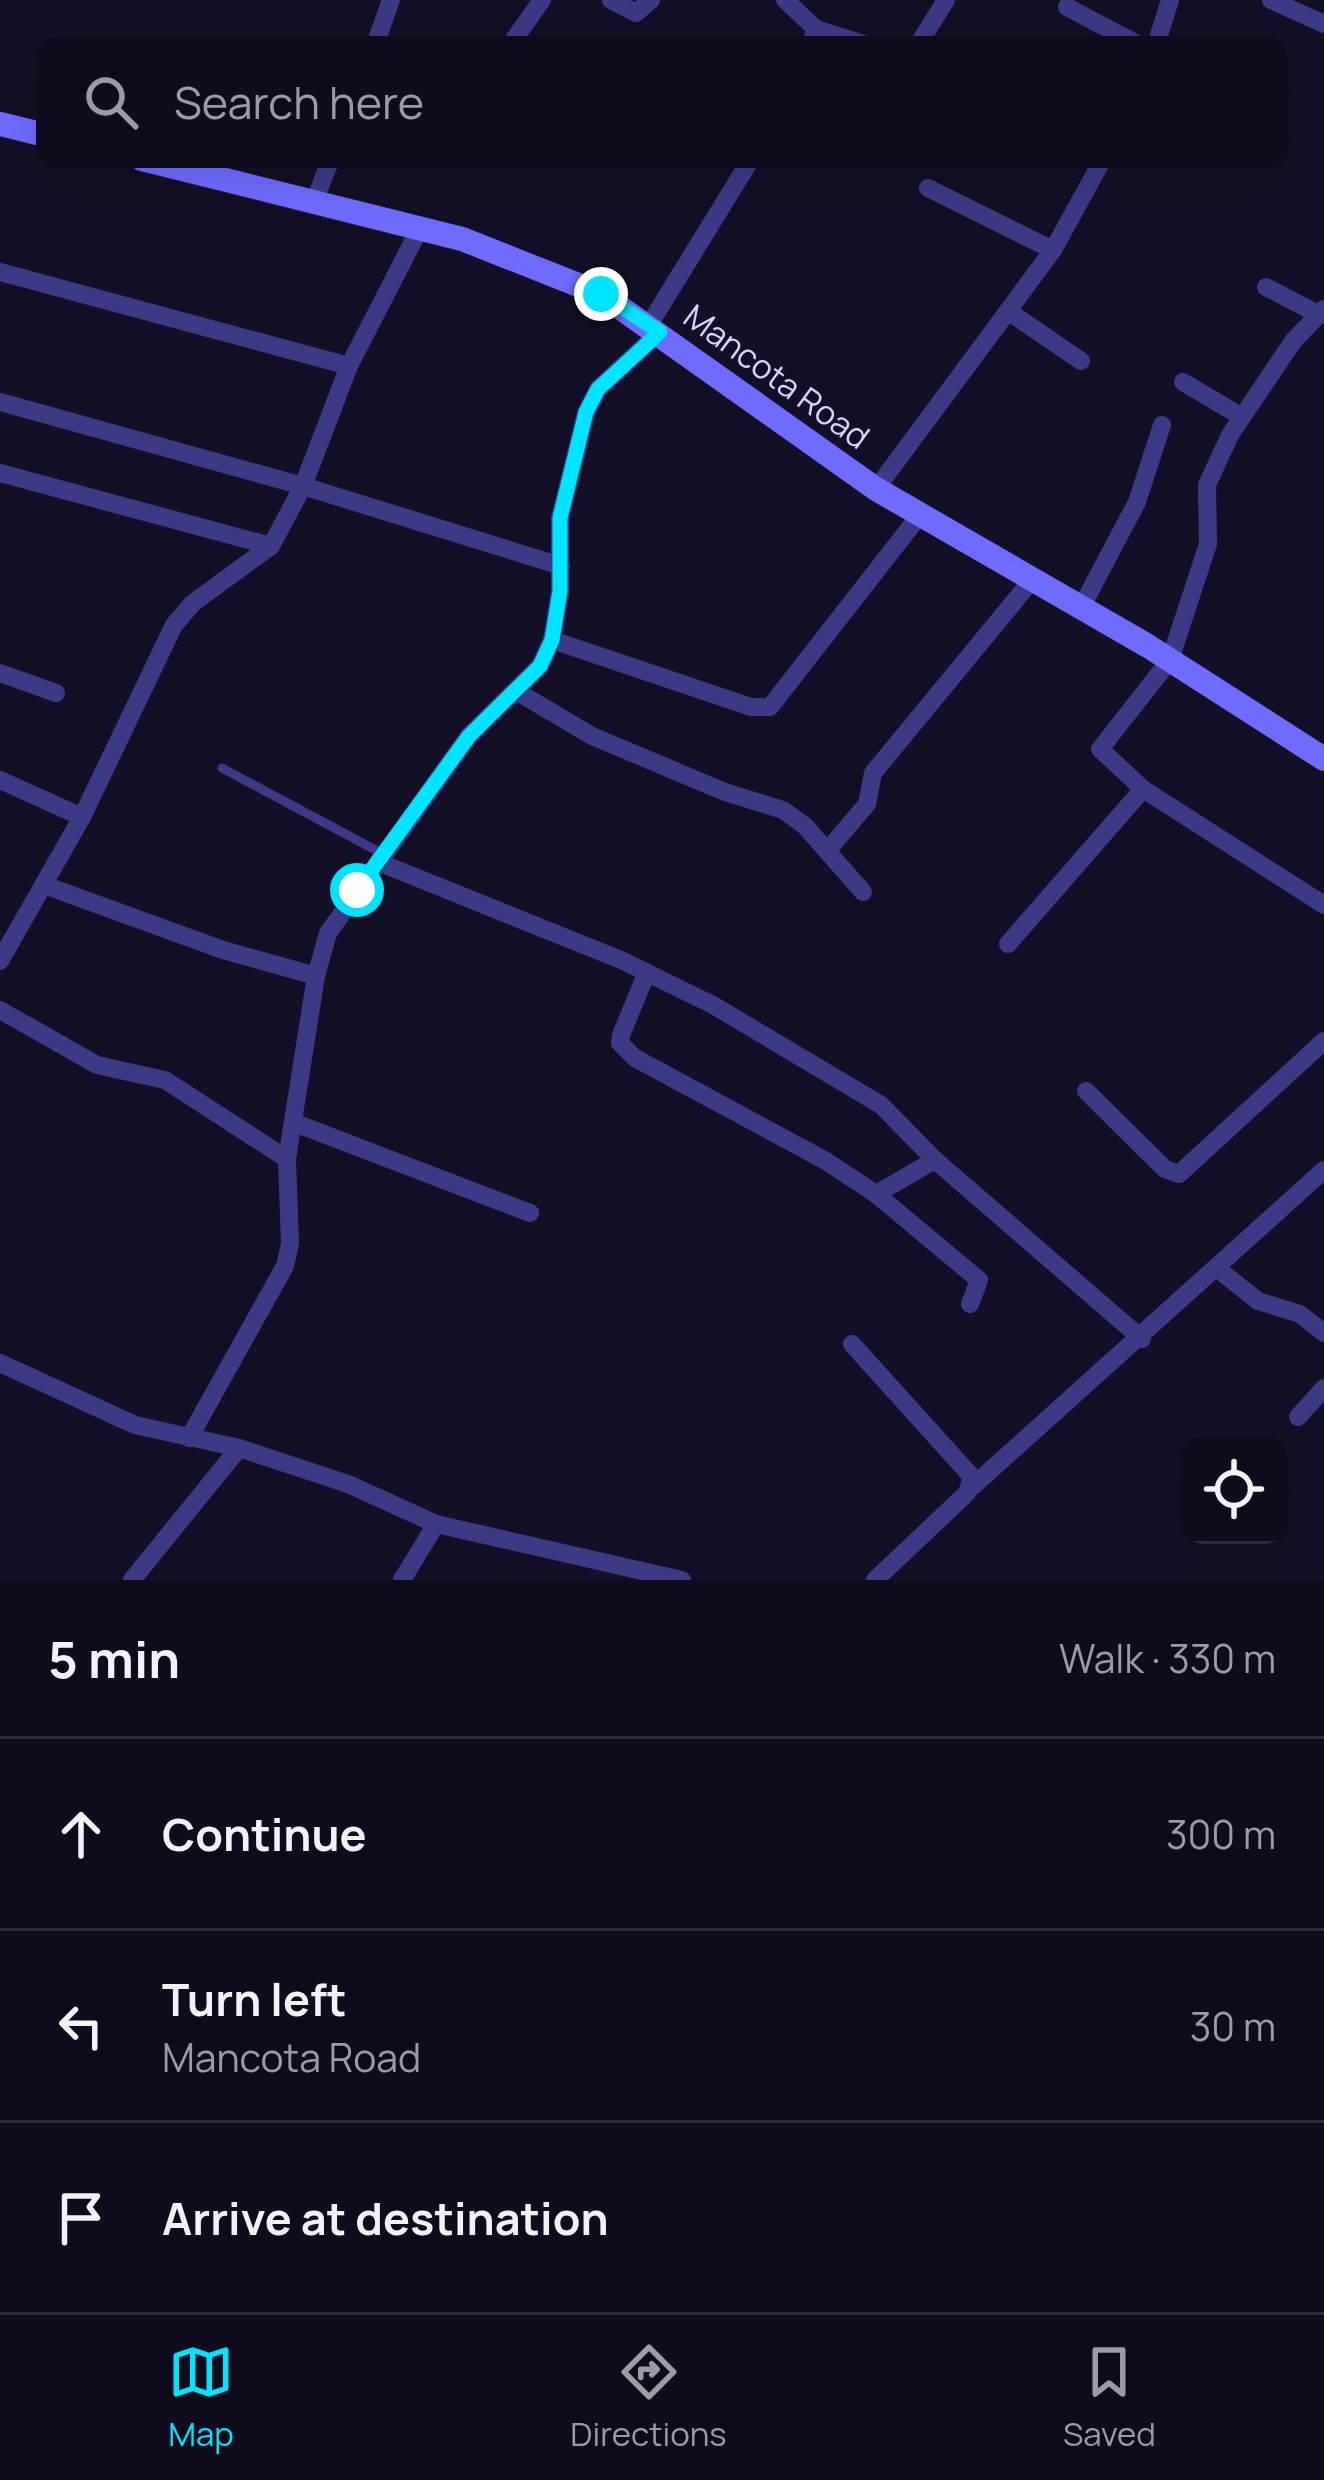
<!DOCTYPE html>
<html lang="en">
<head>
<meta charset="utf-8">
<style>
  body { margin:0; font-family:Manrope,sans-serif; background:#171425; color:#f1f3f6 }
  .controls { position:absolute; right:36px; bottom:36px; display:grid; overflow:hidden; border-radius:24px; box-shadow:0 12px 48px #0002 }
  .controls button { width:108px; height:108px; display:grid; place-items:center; padding:0; border:0; border-bottom:3px solid #2e2b3b; background:#0e0b1c; color:#f1f3f6; font:60px sans-serif }
  .stop { position:absolute; width:36px; height:36px; margin:-27px; border:9px solid #00e5ff; border-radius:50%; background:#fff }
  .stop.end { background:#00e5ff; border-color:#fff; box-shadow:0 3px 12px #0008 }
  .list { margin:0; padding:0; list-style:none }
  h2 { display:flex; justify-content:space-between; align-items:center; height:156px; margin:0; padding:0 48px; font-size:51px }
  h2 small { font-size:39px; font-weight:400; color:#9b9ba3 }
  .list li { display:grid; grid-template-columns:78px 1fr auto; gap:36px; align-items:center; box-sizing:border-box; height:192px; padding:0 48px; border-top:3px solid #2e2b3b }
  .list b { display:block; font-size:45px; white-space:nowrap }
  .list p { margin:0; font-size:39px; white-space:nowrap; color:#9b9ba3 }
  .list em { font-size:39px; font-style:normal; color:#9b9ba3 }
  .icon { flex:none; width:66px; height:66px; fill:none; stroke:currentColor; stroke-width:2; stroke-linecap:round; stroke-linejoin:round }
  .map { position:relative; flex:none; width:1324px; height:1580px; overflow:hidden }
  .search { position:absolute; background:#0e0b1c; box-shadow:0 12px 48px #0002; left:36px; right:36px; top:36px; height:132px; display:flex; align-items:center; gap:30px; box-sizing:border-box; padding:0 42px; border-radius:24px; color:#9b9ba3; font-size:45px }
  .sheet { height:732px; background:#0e0b1c }
  nav { display:flex; justify-content:space-around; align-items:center; box-sizing:border-box; height:168px; border-top:3px solid #2e2b3b; background:#0e0b1c; font-size:33px; color:#9b9ba3 }
  nav a { display:grid; justify-items:center; gap:6px }
  nav .on { color:#00e5ff }
  .map>svg:first-child { display:block }
  .lines { fill:none; stroke-linecap:round; stroke-linejoin:round }
  .lane { stroke:#3d3a85; stroke-width:9 }
  .street { stroke:#3d3a85; stroke-width:18 }
  .secondary { stroke:#6f6bff; stroke-width:24 }
  .route { stroke:#00e5ff; stroke-width:15 }
  .labels { text-anchor:middle; dominant-baseline:central; stroke-width:10; stroke-linejoin:round; paint-order:stroke }
  .street-label { font-size:33px; fill:#d9d4ff; stroke:#130f26 }
</style>
</head>
<body>
<div class="map">
<svg width="1324" height="1580" viewBox="0 0 1324 1580">
  <rect width="100%" height="100%" fill="#130f26"/>
  <g class="lines">
    <path class="lane" d="M222 768 383 854"/>
    <g class="street">
      <path d="M611 0 636 13 651 0"/>
      <path d="M785 0 816 29 810 45"/>
      <path d="M1271 0 1324 24"/>
      <path d="M1067 7 1139 45"/>
      <path d="M816 29 867 45"/>
      <path d="M375 45 391 0"/>
      <path d="M510 45 542 0"/>
      <path d="M918 45 946 0"/>
      <path d="M1156 45 1170 0"/>
      <path d="M928 188 1053 250"/>
      <path d="M314 202 331 159"/>
      <path d="M0 272 349 366"/>
      <path d="M1266 287 1320 315"/>
      <path d="M1324 309 1294 340 1230 435 1207 485 1208 544 1170 660 1100 749 1143 789 1324 905"/>
      <path d="M1008 311 1081 361"/>
      <path d="M649 325 751 159"/>
      <path d="M1183 382 1242 417"/>
      <path d="M0 402 303 486 561 566"/>
      <path d="M0 473 271 546"/>
      <path d="M876 489 1053 250 1103 159"/>
      <path d="M1081 608 1137 502 1162 425"/>
      <path d="M552 640 751 707H770L919 516"/>
      <path d="M0 673 56 693"/>
      <path d="M516 691 592 736 725 792 783 810 805 826 863 892"/>
      <path d="M0 780 82 817"/>
      <path d="M827 851 867 804 873 773 1032 580"/>
      <path d="M378 862 621 960 713 1005 881 1105 935 1160"/>
      <path d="M44 885 223 950 316 976"/>
      <path d="M1008 944 1143 789"/>
      <path d="M0 961 82 817 174 625 193 603 271 546 303 486 349 366 420 228"/>
      <path d="M647 972 621 1035 620 1043 635 1058 826 1161 876 1194 935 1160 1142 1339"/>
      <path d="M0 1010 97 1065 165 1080 287 1159"/>
      <path d="M1086 1091 1165 1169 1179 1174 1324 1041"/>
      <path d="M295 1123 530 1213"/>
      <path d="M876 1194 979 1280 970 1304"/>
      <path d="M1219 1270 1258 1301 1300 1314 1324 1333"/>
      <path d="M852 1344 972 1477 967 1493 875 1580"/>
      <path d="M0 1363 135 1425 239 1448 348 1484 436 1524 682 1580"/>
      <path d="M1298 1417 1324 1388"/>
      <path d="M189 1438 285 1266 290 1244 287 1159 316 976 328 933 469 736 540 666 552 640 560 591V518L586 413 598 389 660 332"/>
      <path d="M973 1486 1324 1170"/>
      <path d="M132 1580 239 1448"/>
      <path d="M402 1580 436 1524"/>
    </g>
    <g class="secondary">
      <path d="M0 124 45 135"/>
      <path d="M142 159 462 239 601 294 876 489 1148 646 1324 759"/>
    </g>
  </g>
  <g class="lines">
    <path class="route" d="M357 890 469 736 540 666 552 640 560 591V518L586 412 598 389 660 332 601 294"/>
  </g>
  <g class="labels">
    <g class="street-label">
      <text transform="translate(777 376) rotate(36)">Mancota Road</text>
    </g>
  </g>
</svg>
<div class="controls">
<button><svg class="icon" aria-label="locate" viewBox="0 0 24 24"><circle cx="12" cy="12" r="6"/><path d="M12 2v4M12 18v4M2 12h4M18 12h4"/></svg></button>
</div>
<div class="stop" style="left:357px;top:890px"></div>
<div class="stop end" style="left:601px;top:294px"></div>
<div class="search"><svg class="icon" aria-label="search" viewBox="0 0 24 24"><circle cx="10" cy="10" r="6"/><path d="M15 15l6 6"/></svg>Search here</div>
</div>
<section class="sheet">
<h2>5 min<small>Walk · 330 m</small></h2>
<ul class="list">
<li><svg class="icon" aria-label="ahead" viewBox="0 0 24 24"><path d="M12 20V5M6 11l6-6 6 6"/></svg><div><b>Continue</b></div><em>300 m</em></li>
<li><svg class="icon" aria-label="left" viewBox="0 0 24 24"><path d="M17 20v-9H6M10 6l-5 5 5 5"/></svg><div><b>Turn left</b><p>Mancota Road</p></div><em>30 m</em></li>
<li><svg class="icon" aria-label="arrive" viewBox="0 0 24 24"><path d="M6 21V4h12l-3 4 3 4H6"/></svg><div><b>Arrive at destination</b></div></li>
</ul>
</section>
<nav>
<a class="on"><svg class="icon" aria-label="map" viewBox="0 0 24 24"><path d="M3 6l6-2 6 2 6-2v14l-6 2-6-2-6 2zM9 4v14M15 6v14"/></svg>Map</a>
<a><svg class="icon" aria-label="directions" viewBox="0 0 24 24"><path d="M12 3l9 9-9 9-9-9zM9 14v-3h6M13 9l2 2-2 2"/></svg>Directions</a>
<a><svg class="icon" aria-label="saved" viewBox="0 0 24 24"><path d="M7 4h10v16l-5-4-5 4z"/></svg>Saved</a>
</nav>
</body>
</html>
